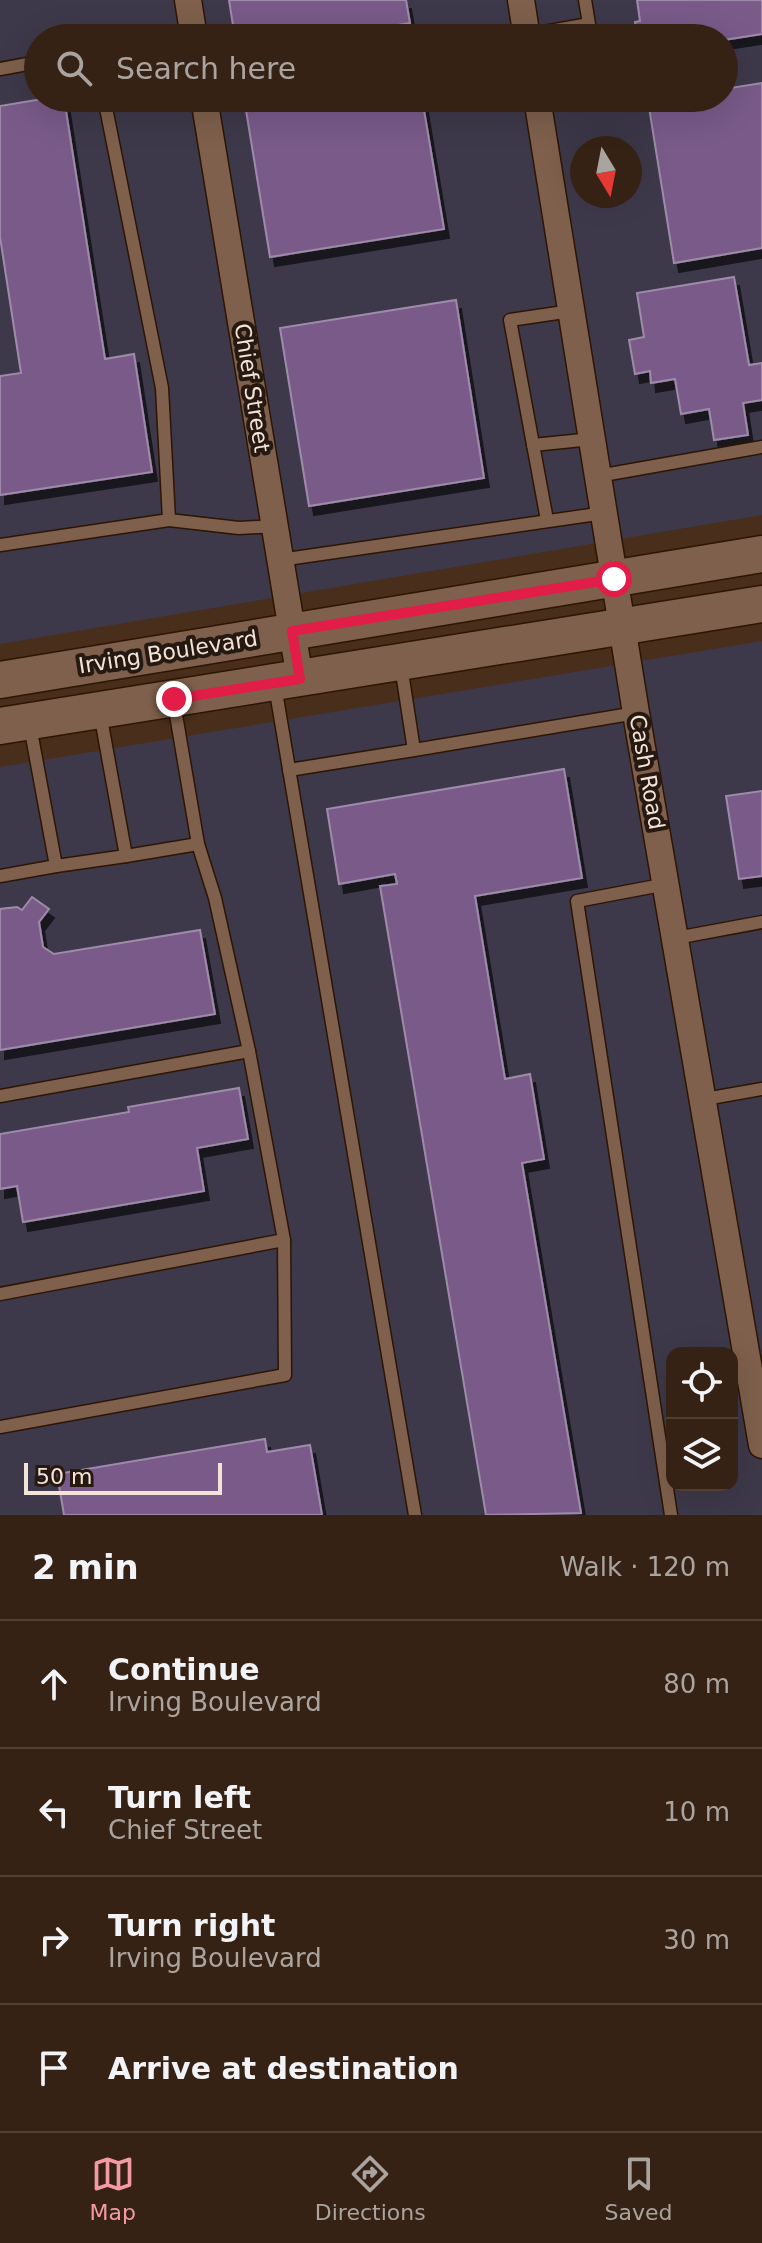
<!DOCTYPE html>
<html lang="en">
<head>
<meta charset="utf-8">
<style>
  body { margin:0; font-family:"DejaVu Sans",sans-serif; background:#412f22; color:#f1f3f6 }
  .controls { position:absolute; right:24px; bottom:24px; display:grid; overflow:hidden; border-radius:16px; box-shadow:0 8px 32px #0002 }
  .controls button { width:72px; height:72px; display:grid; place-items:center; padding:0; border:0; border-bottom:2px solid #503f34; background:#362214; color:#f1f3f6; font:40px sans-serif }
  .compass { position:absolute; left:570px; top:136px; width:72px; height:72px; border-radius:50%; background:#362214; box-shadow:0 8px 32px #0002; rotate:170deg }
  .scale { position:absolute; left:24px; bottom:20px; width:198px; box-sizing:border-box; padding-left:8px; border:4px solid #f4e3d7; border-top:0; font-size:22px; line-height:28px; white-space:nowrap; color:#f4e3d7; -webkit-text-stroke:6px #251911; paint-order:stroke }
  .stop { position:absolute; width:24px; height:24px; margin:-18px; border:6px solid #e11d48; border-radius:50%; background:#fff }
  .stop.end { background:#e11d48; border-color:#fff; box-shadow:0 2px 8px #0008 }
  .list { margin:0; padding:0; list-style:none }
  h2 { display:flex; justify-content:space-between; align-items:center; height:104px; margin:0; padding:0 32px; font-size:34px }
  h2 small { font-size:26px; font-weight:400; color:#aaa4a0 }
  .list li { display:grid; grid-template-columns:52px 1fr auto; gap:24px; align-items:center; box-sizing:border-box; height:128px; padding:0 32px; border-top:2px solid #503f34 }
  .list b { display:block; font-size:30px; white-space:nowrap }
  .list p { margin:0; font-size:26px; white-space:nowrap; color:#aaa4a0 }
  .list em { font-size:26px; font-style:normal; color:#aaa4a0 }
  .icon { flex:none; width:44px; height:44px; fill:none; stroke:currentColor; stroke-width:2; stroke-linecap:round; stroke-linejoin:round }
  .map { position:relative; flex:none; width:762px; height:1515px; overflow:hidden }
  .search { position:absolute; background:#362214; box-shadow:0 8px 32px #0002; left:24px; right:24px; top:24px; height:88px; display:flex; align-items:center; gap:20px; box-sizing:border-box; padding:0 28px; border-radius:44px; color:#aaa4a0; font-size:30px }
  .sheet { height:616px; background:#362214 }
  nav { display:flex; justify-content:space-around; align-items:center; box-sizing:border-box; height:112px; border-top:2px solid #503f34; background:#362214; font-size:22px; color:#aaa4a0 }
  nav a { display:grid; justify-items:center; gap:4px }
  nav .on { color:#f49aa6 }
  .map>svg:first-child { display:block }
  .industrial { fill:#3e394a; fill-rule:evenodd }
  .building { fill:#795a89; stroke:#9e8ba9; stroke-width:2; filter:url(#shadow) }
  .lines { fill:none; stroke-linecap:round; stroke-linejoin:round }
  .lane-casing { stroke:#2d1503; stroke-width:15 }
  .street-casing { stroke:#2d1503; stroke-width:29 }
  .secondary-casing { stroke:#2d1503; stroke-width:39 }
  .lane { stroke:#7e604c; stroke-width:12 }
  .street { stroke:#7e604c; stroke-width:26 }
  .secondary { stroke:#7e604c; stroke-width:36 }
  .route { stroke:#e11d48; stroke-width:10 }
  .labels { text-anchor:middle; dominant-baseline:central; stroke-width:8; stroke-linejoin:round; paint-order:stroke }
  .street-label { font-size:22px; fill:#f4e3d7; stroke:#251911 }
</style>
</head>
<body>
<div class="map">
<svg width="762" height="1515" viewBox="0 0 762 1515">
  <defs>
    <filter id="shadow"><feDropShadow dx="5" dy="9" stdDeviation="0" flood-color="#0009"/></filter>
  </defs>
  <rect width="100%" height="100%" fill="#482e1b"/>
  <g class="industrial">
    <path d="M0 0H762V515L0 644ZM38 38H724V98H38ZM582 148H630V196H582Z"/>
    <path d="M762 641V1515H0V767ZM672 1353H732V1485H672Z"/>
  </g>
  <g class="building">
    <path d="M229 0H406L410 23 318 38H235Z"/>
    <path d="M637 0H762V34L724 40 637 38 635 22 640 21Z"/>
    <path d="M762 83V248L674 263 648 101 724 98V89Z"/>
    <path d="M48 98H64L105 359 134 354 152 472 0 495V376L21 373 0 237V106Z"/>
    <path d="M244 98H422L444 229 270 257Z"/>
    <path d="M734 277 749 365 762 363V400L743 403 748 435 714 440 709 409 681 414 675 379 651 383 650 371 635 374 629 340 644 337 637 293Z"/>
    <path d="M456 300 484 478 309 506 280 328Z"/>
    <path d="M564 769 582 878 475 896 505 1079 530 1074 544 1159 522 1163 581 1513 486 1515 380 886 397 884 395 874 339 884 327 809Z"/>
    <path d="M762 791V876L739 879 726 796Z"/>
    <path d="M32 897 49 909 39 922 43 947 54 954 200 930 215 1014 0 1050V909L17 907 22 910Z"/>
    <path d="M239 1088 248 1139 197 1148 204 1191 23 1222 17 1186 0 1189V1134L129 1112 128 1107Z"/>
    <path d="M265 1439 267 1452 310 1445 322 1515H64L57 1474Z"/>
  </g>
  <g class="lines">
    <defs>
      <g id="lane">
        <path d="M527 35 589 24 585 0"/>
        <path d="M0 69 38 62"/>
        <path d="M533 445 592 439"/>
        <path d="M598 476 762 447"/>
        <path d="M169 520 239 528 275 526"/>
        <path d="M547 520 510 320 571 311"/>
        <path d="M0 545 169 520 162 388 104 98"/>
        <path d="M280 560 604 513"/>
        <path d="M401 666 414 750 636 713"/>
        <path d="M275 686 415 1515"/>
        <path d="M100 713 126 856 198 844"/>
        <path d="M30 726 56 866 126 856"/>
        <path d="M289 770 414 750"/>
        <path d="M0 876 56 866"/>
        <path d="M667 884 577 901 671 1515"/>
        <path d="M676 938 762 922"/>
        <path d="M0 1096 249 1051 215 898 198 844 174 703"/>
        <path d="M705 1099 762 1089"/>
        <path d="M0 1294 284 1240"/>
        <path d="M0 1427 285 1375 284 1240 249 1051"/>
      </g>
      <g id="street">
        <path d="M188 0 194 38"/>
        <path d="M521 0 527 38"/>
        <path d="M204 98 300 679"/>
        <path d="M537 98 636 713 762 1445"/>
      </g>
      <g id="secondary">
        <path d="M0 680 762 554"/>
        <path d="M0 726 762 604"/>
      </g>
    </defs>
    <use href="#lane" class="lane-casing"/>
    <use href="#street" class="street-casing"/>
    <use href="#secondary" class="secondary-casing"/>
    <use href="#lane" class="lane"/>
    <use href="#street" class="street"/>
    <use href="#secondary" class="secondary"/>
  </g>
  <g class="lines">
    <path class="route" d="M174 699 300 679 292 631 614 579"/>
  </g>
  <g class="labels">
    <g class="street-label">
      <text transform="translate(252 388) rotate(81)">Chief Street</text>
      <text transform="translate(168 652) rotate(-9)">Irving Boulevard</text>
      <text transform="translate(647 772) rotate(80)">Cash Road</text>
    </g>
  </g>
</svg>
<div class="controls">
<button><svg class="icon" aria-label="locate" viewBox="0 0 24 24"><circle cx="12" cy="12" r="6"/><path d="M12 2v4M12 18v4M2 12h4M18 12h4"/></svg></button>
<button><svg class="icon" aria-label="layers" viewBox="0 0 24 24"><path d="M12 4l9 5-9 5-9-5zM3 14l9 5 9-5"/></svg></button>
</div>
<svg class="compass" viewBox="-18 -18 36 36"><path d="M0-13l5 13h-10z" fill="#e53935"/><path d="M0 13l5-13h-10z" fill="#aaa4a0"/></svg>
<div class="scale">50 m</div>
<div class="stop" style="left:614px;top:579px"></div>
<div class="stop end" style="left:174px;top:699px"></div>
<div class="search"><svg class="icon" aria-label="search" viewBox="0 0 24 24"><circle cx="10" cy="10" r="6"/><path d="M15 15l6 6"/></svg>Search here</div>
</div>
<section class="sheet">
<h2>2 min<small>Walk · 120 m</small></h2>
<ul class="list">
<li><svg class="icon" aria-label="ahead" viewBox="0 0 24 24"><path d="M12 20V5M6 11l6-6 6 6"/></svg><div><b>Continue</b><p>Irving Boulevard</p></div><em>80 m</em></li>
<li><svg class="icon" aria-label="left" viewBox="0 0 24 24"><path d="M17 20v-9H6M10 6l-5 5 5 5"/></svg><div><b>Turn left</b><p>Chief Street</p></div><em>10 m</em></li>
<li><svg class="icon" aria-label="right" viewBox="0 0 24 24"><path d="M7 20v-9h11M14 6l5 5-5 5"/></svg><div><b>Turn right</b><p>Irving Boulevard</p></div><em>30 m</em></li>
<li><svg class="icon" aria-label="arrive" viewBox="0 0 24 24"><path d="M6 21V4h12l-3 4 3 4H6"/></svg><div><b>Arrive at destination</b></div></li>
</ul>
</section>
<nav>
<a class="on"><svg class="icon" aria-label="map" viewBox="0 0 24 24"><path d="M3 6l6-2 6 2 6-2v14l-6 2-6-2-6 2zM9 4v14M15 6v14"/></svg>Map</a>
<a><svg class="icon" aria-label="directions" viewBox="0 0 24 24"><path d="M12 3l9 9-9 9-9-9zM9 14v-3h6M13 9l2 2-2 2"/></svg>Directions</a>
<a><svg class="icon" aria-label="saved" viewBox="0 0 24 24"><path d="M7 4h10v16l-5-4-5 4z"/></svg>Saved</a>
</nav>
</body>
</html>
